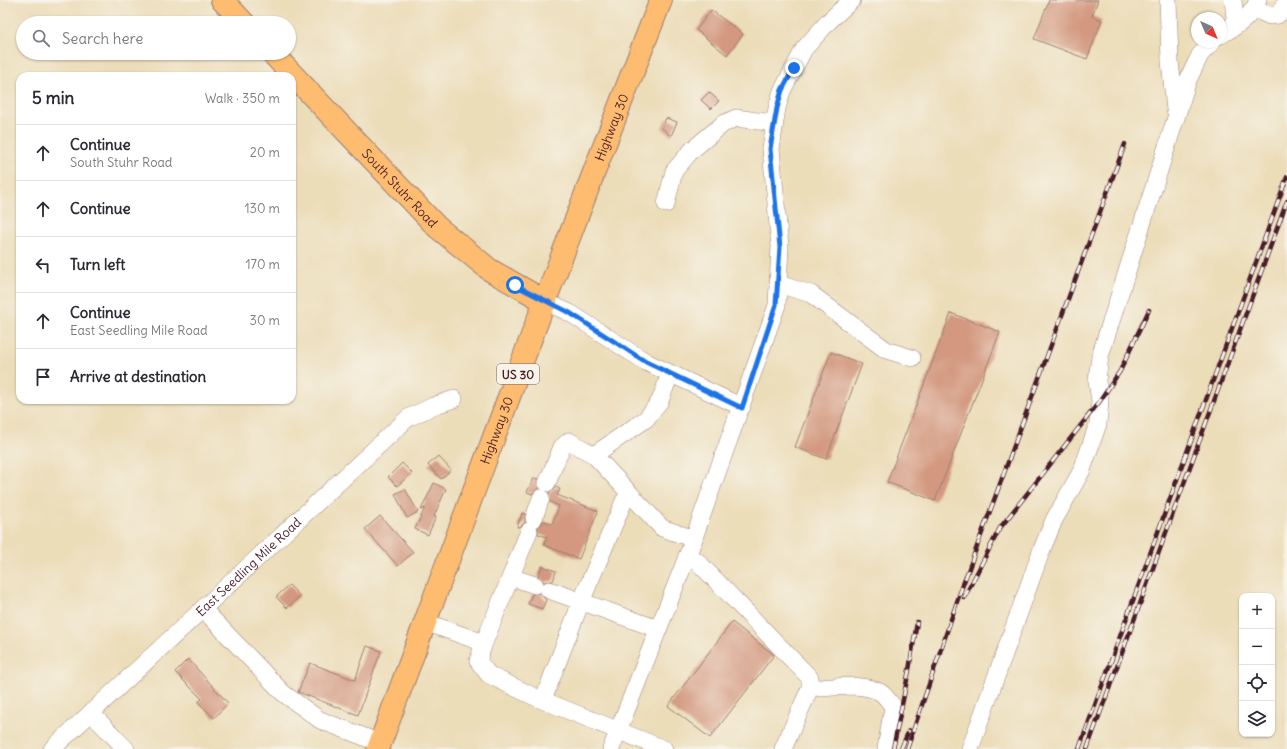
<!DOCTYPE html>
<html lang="en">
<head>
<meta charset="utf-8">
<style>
  body { margin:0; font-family:Delius,sans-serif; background:#f7f7f7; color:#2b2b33 }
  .controls { position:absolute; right:12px; bottom:12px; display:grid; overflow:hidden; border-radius:8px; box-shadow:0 1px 3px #0004 }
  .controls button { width:36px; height:36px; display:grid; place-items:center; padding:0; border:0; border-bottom:1px solid #e1e1e2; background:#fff; color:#2b2b33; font:20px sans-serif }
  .compass { position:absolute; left:1191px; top:12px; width:36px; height:36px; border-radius:50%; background:#fff; box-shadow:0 1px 3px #0004; rotate:136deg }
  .stop { position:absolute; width:12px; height:12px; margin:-9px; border:3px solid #1a73e8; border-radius:50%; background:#fff }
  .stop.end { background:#1a73e8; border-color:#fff; box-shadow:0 1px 4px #0008 }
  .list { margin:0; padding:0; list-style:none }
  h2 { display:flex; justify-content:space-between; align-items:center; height:52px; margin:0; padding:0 16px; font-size:17px }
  h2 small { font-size:13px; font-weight:400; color:#7c7c81 }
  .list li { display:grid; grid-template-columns:26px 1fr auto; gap:12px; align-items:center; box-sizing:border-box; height:56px; padding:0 16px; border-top:1px solid #e1e1e2 }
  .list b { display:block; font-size:15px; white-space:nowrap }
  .list p { margin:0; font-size:13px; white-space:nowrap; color:#7c7c81 }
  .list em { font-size:13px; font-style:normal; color:#7c7c81 }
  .icon { flex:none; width:22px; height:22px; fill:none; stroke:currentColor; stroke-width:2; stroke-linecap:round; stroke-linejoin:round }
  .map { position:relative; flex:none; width:1287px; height:749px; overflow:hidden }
  .search { position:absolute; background:#fff; box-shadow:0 1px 3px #0004; left:16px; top:16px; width:280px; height:44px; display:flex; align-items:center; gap:10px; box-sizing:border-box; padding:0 14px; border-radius:22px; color:#7c7c81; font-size:15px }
  .panel { position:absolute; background:#fff; box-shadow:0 1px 3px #0004; left:16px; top:72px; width:280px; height:332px; border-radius:12px }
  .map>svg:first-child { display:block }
  .building { fill:#d3987f }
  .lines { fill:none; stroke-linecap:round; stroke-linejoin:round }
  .minor-casing { stroke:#9b7e72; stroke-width:18 }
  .major-casing { stroke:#9b7e72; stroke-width:24 }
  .highway-casing { stroke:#9b7e72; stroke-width:24 }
  .minor { stroke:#fff; stroke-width:17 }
  .major { stroke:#fdbc70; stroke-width:22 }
  .highway { stroke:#fdbc70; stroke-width:22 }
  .rail-casing { stroke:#4a1f2b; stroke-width:4.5 }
  .rail { stroke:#f7f3e8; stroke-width:3; stroke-dasharray:9; stroke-linecap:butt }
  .route { stroke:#1a73e8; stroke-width:5 }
  .labels { text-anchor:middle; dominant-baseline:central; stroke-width:3.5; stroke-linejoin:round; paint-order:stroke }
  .shield { fill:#f7f3e8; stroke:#7e5f64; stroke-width:1 }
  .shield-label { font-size:12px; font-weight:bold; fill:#4a1f2b }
  .street-label { font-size:13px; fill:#4a1f2b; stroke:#f7f3e8 }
</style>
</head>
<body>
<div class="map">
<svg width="1287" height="749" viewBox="0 0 1287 749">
  <rect width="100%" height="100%" fill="#f7f3e8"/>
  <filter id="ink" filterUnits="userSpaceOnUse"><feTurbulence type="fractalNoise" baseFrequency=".025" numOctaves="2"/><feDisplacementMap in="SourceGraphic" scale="8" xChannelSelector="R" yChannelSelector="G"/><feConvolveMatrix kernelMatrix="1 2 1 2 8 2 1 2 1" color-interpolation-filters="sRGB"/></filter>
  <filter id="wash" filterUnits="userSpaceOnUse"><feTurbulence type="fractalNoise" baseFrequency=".012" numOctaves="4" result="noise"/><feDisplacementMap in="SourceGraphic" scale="16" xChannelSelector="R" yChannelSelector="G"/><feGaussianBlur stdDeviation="0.9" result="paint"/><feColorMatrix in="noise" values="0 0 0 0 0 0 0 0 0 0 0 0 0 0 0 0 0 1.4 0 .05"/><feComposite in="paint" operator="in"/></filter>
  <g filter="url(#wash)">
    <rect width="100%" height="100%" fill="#ecddb9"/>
    <g id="blocks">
      <g class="building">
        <path d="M1049 0H1098L1092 16 1102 20 1087 59 1034 39Z"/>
        <path d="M711 10 743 34 727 55 696 30Z"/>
        <path d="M709 92 719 101 711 109 701 100Z"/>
        <path d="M666 118 677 122 671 136 662 128Z"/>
        <path d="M951 313 1000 332 935 501 887 482Z"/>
        <path d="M831 352 862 364 826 459 795 447Z"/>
        <path d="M438 456 451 470 441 479 428 465Z"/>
        <path d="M402 463 412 473 397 486 388 477Z"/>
        <path d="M534 478 538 479 539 488 532 494 527 492Z"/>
        <path d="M434 483 446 489 434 516 436 517 428 535 415 529 425 508 421 510Z"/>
        <path d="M556 487 560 489 557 495 598 511 579 559 544 545 547 537 538 534V527L544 521 552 524 559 506 550 502 549 493Z"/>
        <path d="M405 489 418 512 407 518 395 494Z"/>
        <path d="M522 513 525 514V522L520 527H517Z"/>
        <path d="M380 516 413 552 398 566 365 529Z"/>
        <path d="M542 566 556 571 553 581 544 582 538 576Z"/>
        <path d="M289 585 300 596 287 608 276 597Z"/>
        <path d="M540 593 546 600 542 609 528 604 532 594Z"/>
        <path d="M732 622 774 655 710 738 668 706Z"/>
        <path d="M367 646 381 651 358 715 298 692 310 663 355 680Z"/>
        <path d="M188 659 228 703 214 718 198 702 202 699 175 672Z"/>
      </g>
    </g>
  </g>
  <g filter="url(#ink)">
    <use href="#blocks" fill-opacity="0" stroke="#9b7e72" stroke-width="1"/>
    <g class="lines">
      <defs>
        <g id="minor">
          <path d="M1168 0 1170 61 1175 110"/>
          <path d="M1255 9 1270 16 1278 15 1287 1"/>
          <path d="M1233 28 1235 18 1233 0"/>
          <path d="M1221 35C1237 26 1251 18 1258 0"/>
          <path d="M666 204 674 171 692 150 723 124 736 118 773 123"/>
          <path d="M778 284 811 294 886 350 912 358"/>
          <path d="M546 302 570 313 646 362 742 407"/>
          <path d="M594 455 662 528 694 539"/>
          <path d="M547 483 562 447 569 441 594 455 646 419 660 401 670 374"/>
          <path d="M534 518 541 498"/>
          <path d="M687 556 697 561 810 678V688L783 749"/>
          <path d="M511 577 535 585"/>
          <path d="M549 590 658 629"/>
          <path d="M203 609 283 693 320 720 380 743"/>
          <path d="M425 622 484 643 478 661 489 675 537 698 664 749"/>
          <path d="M484 643 529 531"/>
          <path d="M820 688C839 687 862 683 880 692 885 695 889 702 893 706L886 749"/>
          <path d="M543 700 581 602 624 501 631 495"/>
          <path d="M91 713 126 749"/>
          <path id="s1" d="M52 749 408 418 433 406 454 399"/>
          <path d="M611 749 690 549 777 305 780 247 771 149 777 108 782 91 804 49 828 22 852 0"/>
          <path d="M970 749 1042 549 1054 520 1082 470 1098 424 1100 401 1097 381 1100 356 1188 80 1200 55 1212 42"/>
        </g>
        <g id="major">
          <path d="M222 0 244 23"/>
          <path id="s2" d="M272 53 437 227 490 270 546 302"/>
        </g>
        <g id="highway">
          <path id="s3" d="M378 749C471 499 563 248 661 0"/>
        </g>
      </defs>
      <use href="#minor" class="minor-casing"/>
      <use href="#major" class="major-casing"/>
      <use href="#highway" class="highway-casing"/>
      <use href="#minor" class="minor"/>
      <use href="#major" class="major"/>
      <use href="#highway" class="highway"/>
      <defs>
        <g id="rail">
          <path d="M964 598 1000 528 1100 401 1120 371 1149 310"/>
          <path d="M893 749 909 670 917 622"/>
          <path d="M901 749 909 730"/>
          <path d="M907 749 961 590 1125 144"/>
          <path d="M1079 749 1287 177"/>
          <path d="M1087 749 1287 201"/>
        </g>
      </defs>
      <use href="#rail" class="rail-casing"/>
      <use href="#rail" class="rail"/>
    </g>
  </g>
  <g class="lines" filter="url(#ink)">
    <path class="route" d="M515 285 570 313 646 362 742 408 776 305 780 247 770 149 777 108 782 90 794 68"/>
  </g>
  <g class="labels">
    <rect class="shield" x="497" y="364" width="42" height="20" rx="3"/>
    <g class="shield-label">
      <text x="518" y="374">US 30</text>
    </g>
    <g class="street-label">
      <text stroke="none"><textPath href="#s3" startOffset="664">Highway 30</textPath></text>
      <text stroke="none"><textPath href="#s2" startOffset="186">South Stuhr Road</textPath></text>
      <text stroke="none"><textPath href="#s3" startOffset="340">Highway 30</textPath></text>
      <text stroke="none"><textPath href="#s1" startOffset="268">East Seedling Mile Road</textPath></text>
    </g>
  </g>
</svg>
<div class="controls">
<button>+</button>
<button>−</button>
<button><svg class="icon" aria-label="locate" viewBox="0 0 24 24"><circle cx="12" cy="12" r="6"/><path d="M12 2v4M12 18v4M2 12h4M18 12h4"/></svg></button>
<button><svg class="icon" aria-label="layers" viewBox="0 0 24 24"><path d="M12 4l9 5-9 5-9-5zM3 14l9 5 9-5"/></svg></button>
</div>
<svg class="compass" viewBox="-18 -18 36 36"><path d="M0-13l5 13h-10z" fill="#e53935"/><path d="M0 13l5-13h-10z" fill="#7c7c81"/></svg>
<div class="stop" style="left:515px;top:285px"></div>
<div class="stop end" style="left:794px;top:68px"></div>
<div class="search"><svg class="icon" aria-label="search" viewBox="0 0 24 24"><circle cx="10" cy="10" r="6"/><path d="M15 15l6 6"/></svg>Search here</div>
<section class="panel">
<h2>5 min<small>Walk · 350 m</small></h2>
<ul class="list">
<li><svg class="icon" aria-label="ahead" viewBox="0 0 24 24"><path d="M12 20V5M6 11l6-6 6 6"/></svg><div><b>Continue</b><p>South Stuhr Road</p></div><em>20 m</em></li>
<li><svg class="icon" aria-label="ahead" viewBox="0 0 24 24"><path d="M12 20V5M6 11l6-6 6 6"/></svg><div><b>Continue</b></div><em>130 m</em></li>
<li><svg class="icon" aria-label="left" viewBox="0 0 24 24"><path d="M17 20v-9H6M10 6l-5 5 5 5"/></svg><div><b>Turn left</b></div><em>170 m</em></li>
<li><svg class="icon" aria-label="ahead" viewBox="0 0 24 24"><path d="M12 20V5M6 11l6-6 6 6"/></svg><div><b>Continue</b><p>East Seedling Mile Road</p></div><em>30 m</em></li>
<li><svg class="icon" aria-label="arrive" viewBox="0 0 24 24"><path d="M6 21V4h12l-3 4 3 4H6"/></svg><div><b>Arrive at destination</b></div></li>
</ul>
</section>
</div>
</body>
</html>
